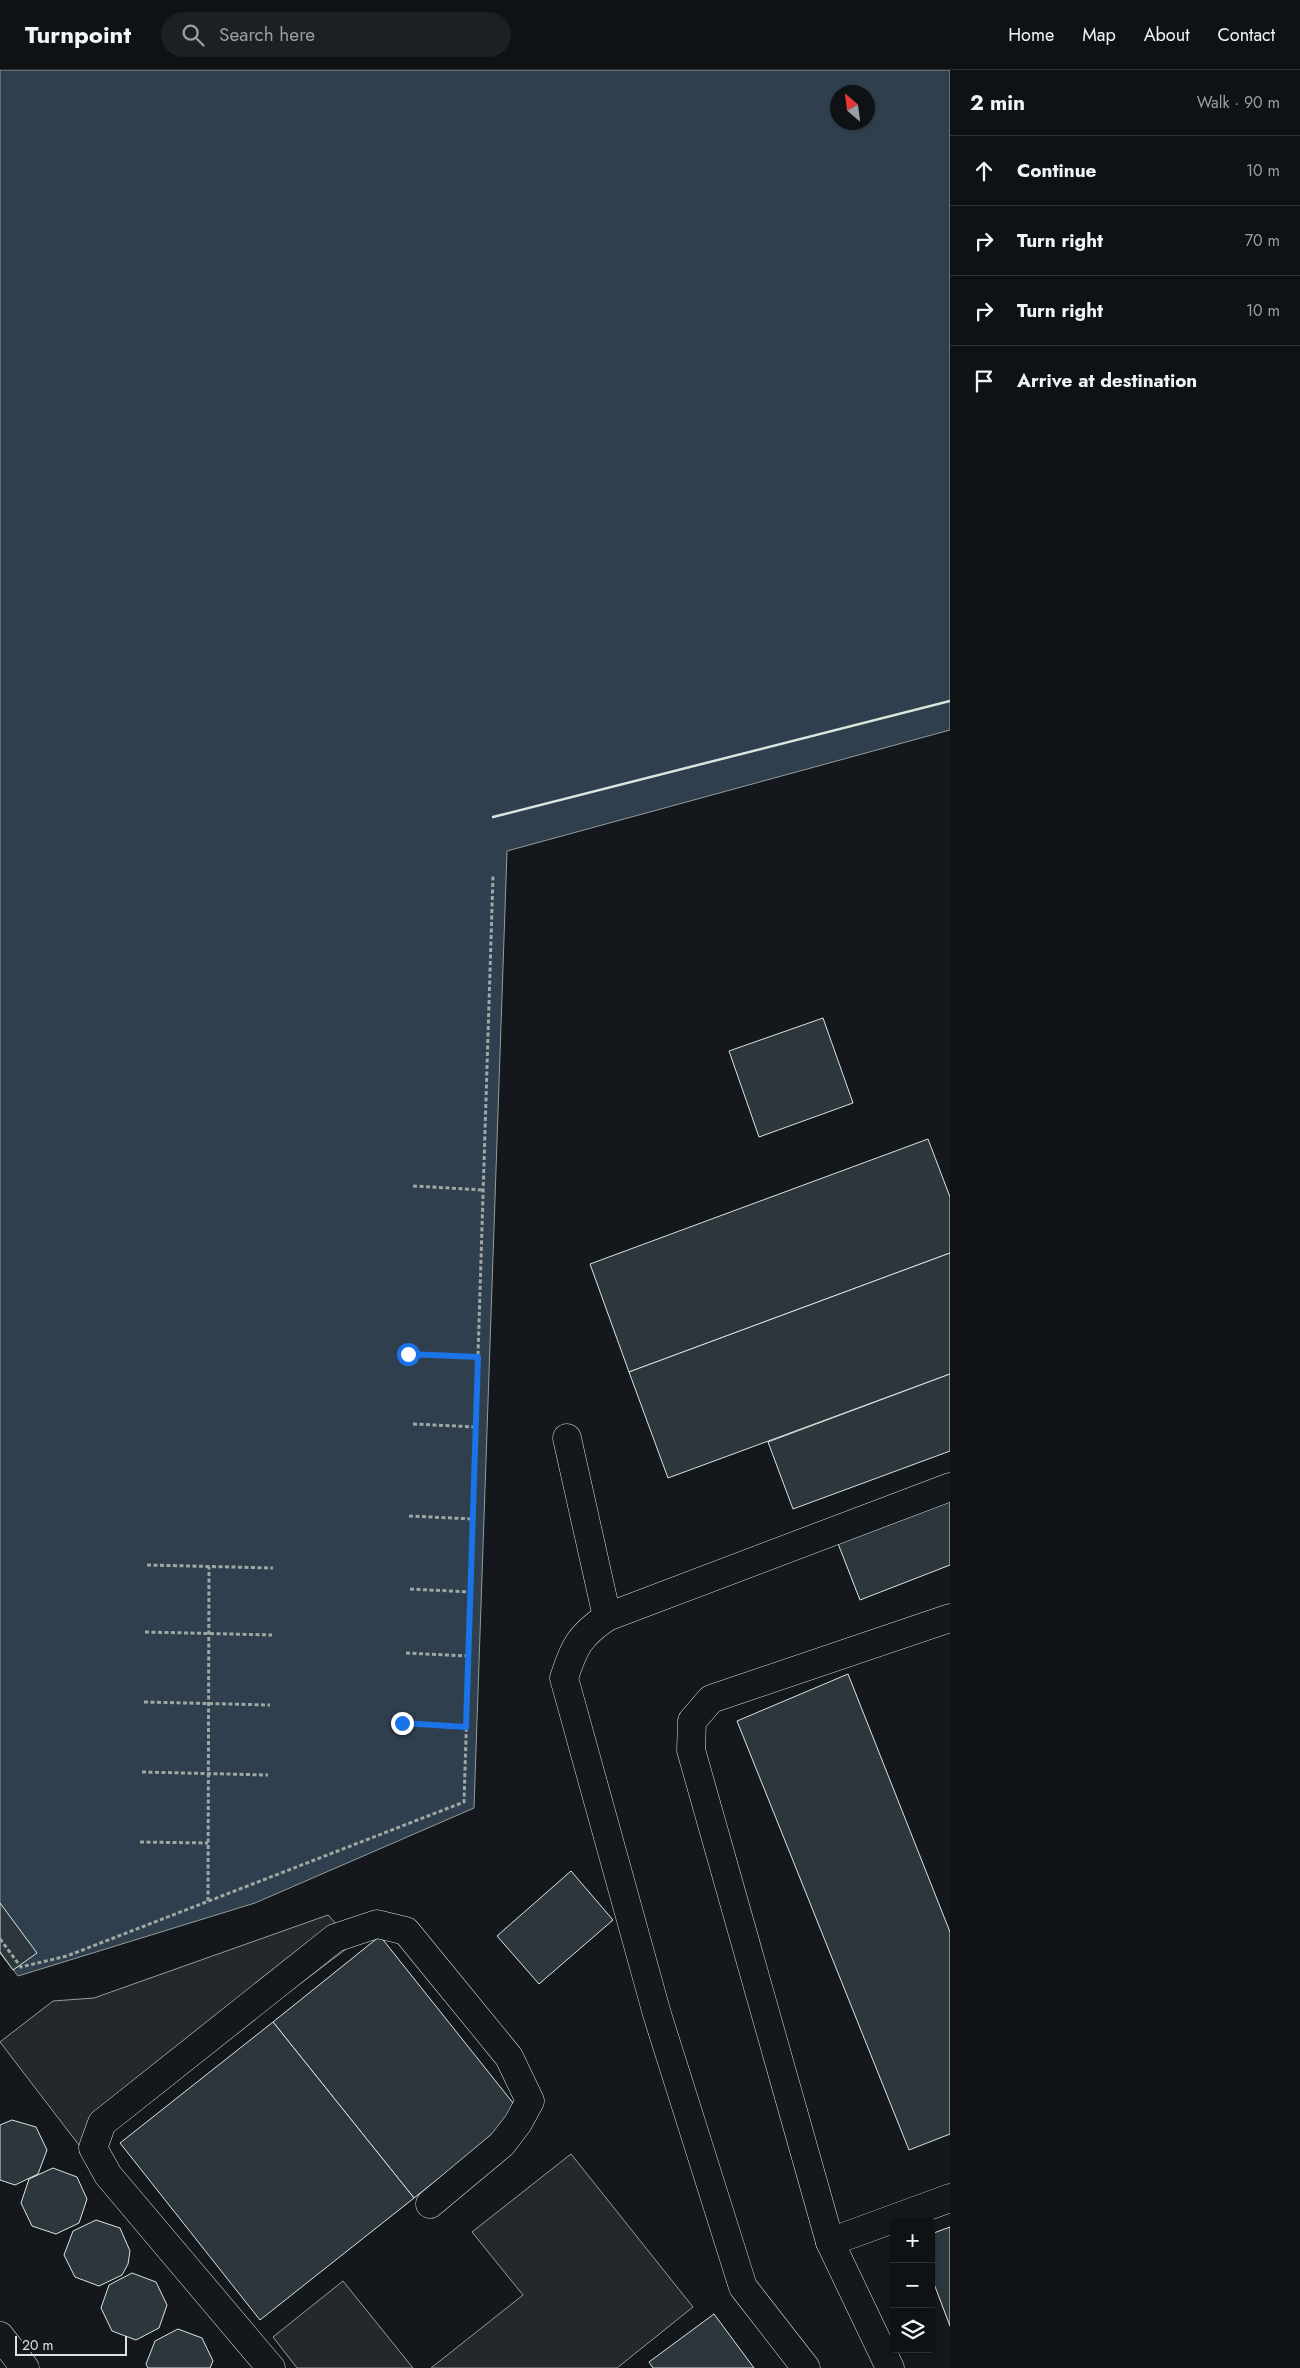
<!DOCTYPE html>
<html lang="en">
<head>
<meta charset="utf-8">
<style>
  body { margin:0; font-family:Jost,sans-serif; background:#1d2022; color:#f1f3f6 }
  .controls { position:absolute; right:15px; bottom:15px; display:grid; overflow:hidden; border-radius:5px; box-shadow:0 1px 4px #0004 }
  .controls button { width:45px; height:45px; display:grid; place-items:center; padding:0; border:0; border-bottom:1px solid #2f3234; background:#0f1215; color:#f1f3f6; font:25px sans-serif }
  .compass { position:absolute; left:830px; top:15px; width:45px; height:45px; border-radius:50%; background:#0f1215; box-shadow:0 1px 4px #0004; rotate:332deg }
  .scale { position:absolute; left:15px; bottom:12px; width:112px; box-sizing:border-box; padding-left:5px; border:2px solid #d8e6dc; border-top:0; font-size:14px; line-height:18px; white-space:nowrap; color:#d8e6dc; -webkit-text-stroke:4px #14181c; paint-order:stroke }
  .stop { position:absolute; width:15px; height:15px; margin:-11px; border:4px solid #1a73e8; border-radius:50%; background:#fff }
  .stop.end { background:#1a73e8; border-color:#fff; box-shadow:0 1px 5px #0008 }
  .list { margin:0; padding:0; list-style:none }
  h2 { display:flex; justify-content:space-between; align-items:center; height:65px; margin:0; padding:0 20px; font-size:21px }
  h2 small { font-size:16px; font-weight:400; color:#9b9ea0 }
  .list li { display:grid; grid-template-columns:32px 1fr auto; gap:15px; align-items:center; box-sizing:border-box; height:70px; padding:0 20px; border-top:1px solid #2f3234 }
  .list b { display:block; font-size:19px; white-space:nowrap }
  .list em { font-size:16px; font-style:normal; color:#9b9ea0 }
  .icon { flex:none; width:28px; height:28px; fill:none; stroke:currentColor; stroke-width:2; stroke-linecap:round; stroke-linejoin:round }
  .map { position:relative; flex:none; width:950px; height:2298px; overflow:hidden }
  header { display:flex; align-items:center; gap:30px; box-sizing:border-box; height:70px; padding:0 25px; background:#0f1215; border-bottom:1px solid #2f3234 }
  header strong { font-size:24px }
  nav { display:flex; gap:28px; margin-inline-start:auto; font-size:18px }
  .search { width:350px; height:45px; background:#1d2022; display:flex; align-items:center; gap:12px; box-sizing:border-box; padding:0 18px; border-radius:28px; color:#9b9ea0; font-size:19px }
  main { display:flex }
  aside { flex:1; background:#0f1215 }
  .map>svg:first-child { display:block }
  .parking { fill:#24282b; stroke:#939e99 }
  .water { fill:#2f3f4d; stroke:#939e99; fill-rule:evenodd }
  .building { fill:#2c363c; stroke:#d8e6dc }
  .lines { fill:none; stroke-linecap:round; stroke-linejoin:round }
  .minor-casing { stroke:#d8e6dc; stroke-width:29 }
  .path { stroke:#9da8a2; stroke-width:3; stroke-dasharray:4 2.5; stroke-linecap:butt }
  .minor { stroke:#14181c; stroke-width:28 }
  .wall { stroke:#d8e6dc; stroke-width:2.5 }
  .route { stroke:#1a73e8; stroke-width:6 }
</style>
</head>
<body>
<header>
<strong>Turnpoint</strong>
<div class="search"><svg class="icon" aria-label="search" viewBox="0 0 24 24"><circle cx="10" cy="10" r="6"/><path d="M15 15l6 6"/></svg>Search here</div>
<nav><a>Home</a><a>Map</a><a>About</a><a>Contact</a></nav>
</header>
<main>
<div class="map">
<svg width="950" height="2298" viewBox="0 0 950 2298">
  <rect width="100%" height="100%" fill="#14181c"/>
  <g class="parking">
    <path d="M328 1845 354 1873 82 2079 0 1972 53 1931 94 1928Z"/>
    <path d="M571 2084 693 2237 617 2298H431L523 2225 472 2162Z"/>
    <path d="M343 2211 413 2298H297L273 2267Z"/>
  </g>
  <path class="water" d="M0 0H950V660L507 781 474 1738 255 1833 18 1906 0 1883ZM838 22H868V52H838Z"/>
  <g class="building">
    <path d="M823 948 853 1033 759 1067 729 981Z"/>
    <path d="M928 1069 950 1127V1183L629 1302 590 1194Z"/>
    <path d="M950 1183V1304L668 1408 629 1302Z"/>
    <path d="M950 1304V1381L793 1439 768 1372Z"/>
    <path d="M950 1427V1495L860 1530 837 1471Z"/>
    <path d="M848 1604 950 1862V2064L909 2080 737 1651Z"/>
    <path d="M571 1801 613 1850 539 1914 497 1866Z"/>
    <path d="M0 1833 37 1883 13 1900 0 1882Z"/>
    <path d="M380 1866 521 2043 414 2128 273 1952Z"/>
    <path d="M273 1952 414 2128 260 2250 120 2073Z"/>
    <path d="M12 2050 36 2057 47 2080 38 2104 15 2115 0 2110V2055Z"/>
    <path d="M53 2098 77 2107 87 2129 79 2153 56 2164 32 2156 21 2133 29 2109Z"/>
    <path d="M96 2150 120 2158 130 2181 128 2194 122 2205 99 2216 75 2207 64 2185 73 2161Z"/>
    <path d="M950 2157V2256L931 2206V2164Z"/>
    <path d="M132 2203 156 2212 167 2235 159 2258 136 2270 112 2261 101 2238 109 2215Z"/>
    <path d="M714 2244 754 2298H653L649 2292Z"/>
    <path d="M178 2259 202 2268 213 2291 210 2298H148L146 2294 155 2271Z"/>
  </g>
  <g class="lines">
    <defs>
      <g id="minor">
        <path d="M567 1368 607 1547"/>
        <path d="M830 2172 950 2128"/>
        <path d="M0 2266 25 2298"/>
        <path d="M271 2298 108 2105 93 2078 102 2053 335 1868 377 1854 406 1861 509 1987 530 2031 518 2053 502 2074 430 2134"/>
        <path d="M806 2298 743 2217 657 1944 564 1608C574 1577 579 1566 607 1547L950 1417"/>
        <path d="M890 2298 830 2172 691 1680 692 1651 711 1629 950 1548"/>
      </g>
    </defs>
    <use href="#minor" class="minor-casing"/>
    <g class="path">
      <path d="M413 1116 483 1120"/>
      <path d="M408 1284 478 1287"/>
      <path d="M413 1354 476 1357"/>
      <path d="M409 1446 473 1449"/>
      <path d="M147 1495 273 1498"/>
      <path d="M410 1519 471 1522"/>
      <path d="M145 1562 272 1565"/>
      <path d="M406 1583 468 1586"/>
      <path d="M144 1632 270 1635"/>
      <path d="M402 1653 466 1657"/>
      <path d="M142 1702 268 1705"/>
      <path d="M140 1772 208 1773"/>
      <path d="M208 1831 209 1497"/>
      <path d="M0 1869 21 1897 67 1886 464 1732 493 806"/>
    </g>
    <use href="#minor" class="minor"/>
    <path class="wall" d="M493 747 950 631"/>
  </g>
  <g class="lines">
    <path class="route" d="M402 1653 466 1657 478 1287 408 1284"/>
  </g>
</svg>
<div class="controls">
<button>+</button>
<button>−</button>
<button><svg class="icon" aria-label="layers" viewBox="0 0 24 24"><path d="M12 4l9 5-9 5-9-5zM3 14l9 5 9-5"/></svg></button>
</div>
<svg class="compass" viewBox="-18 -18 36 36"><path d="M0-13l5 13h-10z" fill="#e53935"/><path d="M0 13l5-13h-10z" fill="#9b9ea0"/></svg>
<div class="scale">20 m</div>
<div class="stop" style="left:408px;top:1284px"></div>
<div class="stop end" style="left:402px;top:1653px"></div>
</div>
<aside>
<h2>2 min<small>Walk · 90 m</small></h2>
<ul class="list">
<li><svg class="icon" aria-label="ahead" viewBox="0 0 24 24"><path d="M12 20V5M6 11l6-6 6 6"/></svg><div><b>Continue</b></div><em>10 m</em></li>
<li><svg class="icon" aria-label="right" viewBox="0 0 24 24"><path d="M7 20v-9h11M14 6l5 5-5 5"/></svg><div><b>Turn right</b></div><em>70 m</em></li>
<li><svg class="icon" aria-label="right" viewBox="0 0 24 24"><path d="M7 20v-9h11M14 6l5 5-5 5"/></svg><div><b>Turn right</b></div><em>10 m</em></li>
<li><svg class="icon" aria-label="arrive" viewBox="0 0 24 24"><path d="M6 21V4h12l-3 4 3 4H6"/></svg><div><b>Arrive at destination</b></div></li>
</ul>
</aside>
</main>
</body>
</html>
